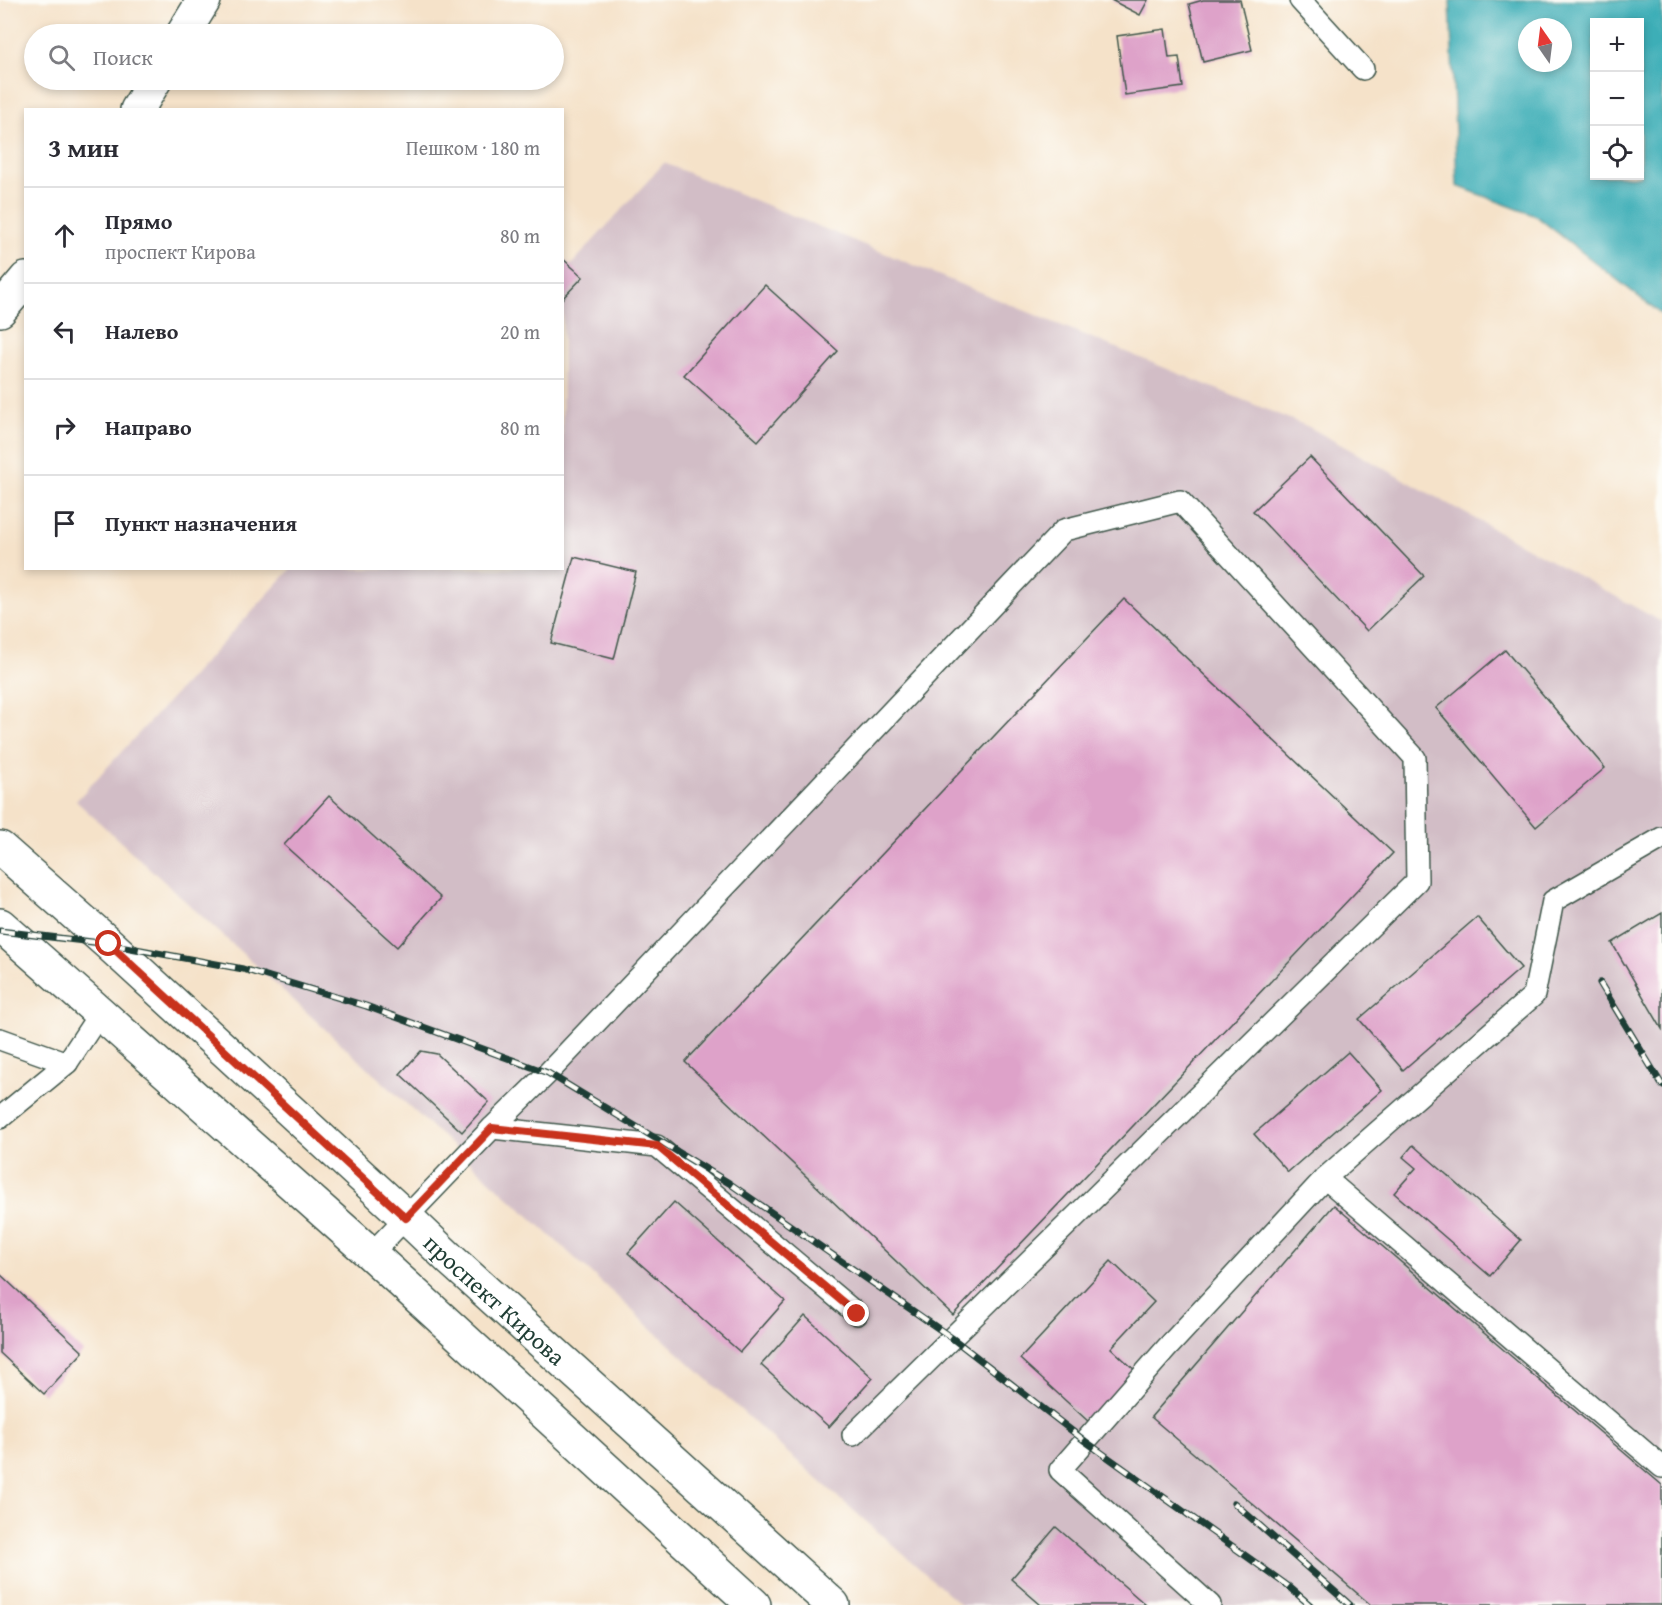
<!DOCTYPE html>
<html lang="ru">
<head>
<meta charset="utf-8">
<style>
  body { margin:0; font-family:"Gentium Book Plus",serif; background:#f7f7f7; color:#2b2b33 }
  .controls { position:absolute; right:18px; top:18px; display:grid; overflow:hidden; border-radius:0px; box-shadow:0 3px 9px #0003 }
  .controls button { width:54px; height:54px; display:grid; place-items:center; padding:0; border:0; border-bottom:2px solid #e1e1e2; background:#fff; color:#2b2b33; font:30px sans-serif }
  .compass { position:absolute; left:1518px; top:18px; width:54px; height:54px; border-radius:50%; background:#fff; box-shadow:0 3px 9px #0003; rotate:346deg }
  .stop { position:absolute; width:18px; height:18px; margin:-14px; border:4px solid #c8321e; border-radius:50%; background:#fff }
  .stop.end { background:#c8321e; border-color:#fff; box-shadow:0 2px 6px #0008 }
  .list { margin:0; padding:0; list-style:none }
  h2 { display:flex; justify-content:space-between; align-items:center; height:78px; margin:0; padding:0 24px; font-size:26px }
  h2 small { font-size:20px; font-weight:400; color:#7c7c81 }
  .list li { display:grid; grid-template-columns:39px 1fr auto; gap:18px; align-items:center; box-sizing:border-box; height:96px; padding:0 24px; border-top:2px solid #e1e1e2 }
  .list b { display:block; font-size:22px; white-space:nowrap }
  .list p { margin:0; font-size:20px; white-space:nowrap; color:#7c7c81 }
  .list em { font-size:20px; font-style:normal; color:#7c7c81 }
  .icon { flex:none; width:33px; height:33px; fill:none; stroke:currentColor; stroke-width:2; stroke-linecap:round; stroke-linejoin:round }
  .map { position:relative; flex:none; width:1662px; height:1605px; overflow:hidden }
  .search { position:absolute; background:#fff; box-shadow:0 3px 9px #0003; left:24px; top:24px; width:540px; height:66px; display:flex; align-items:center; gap:15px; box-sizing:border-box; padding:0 21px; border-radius:33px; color:#7c7c81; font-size:22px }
  .panel { position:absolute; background:#fff; box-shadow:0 3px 9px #0003; left:24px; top:108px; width:540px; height:462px; border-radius:0px }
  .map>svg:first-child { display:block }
  .industrial { fill:#d2bdc6 }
  .water { fill:#3daeb7; stroke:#2e7676; stroke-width:1.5; fill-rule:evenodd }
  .building { fill:#dea2c9 }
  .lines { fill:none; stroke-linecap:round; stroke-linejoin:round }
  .service-casing { stroke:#3f564a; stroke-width:24 }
  .minor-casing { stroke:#3f564a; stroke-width:36 }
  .primary-casing { stroke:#3f564a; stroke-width:36 }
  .service { stroke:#fff; stroke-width:21 }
  .minor { stroke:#fff; stroke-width:33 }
  .primary { stroke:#fff; stroke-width:33 }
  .rail-casing { stroke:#1f3d34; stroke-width:7 }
  .rail { stroke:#fdfcf7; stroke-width:4.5; stroke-dasharray:14; stroke-linecap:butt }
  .route { stroke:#c8321e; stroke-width:8 }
  .labels { text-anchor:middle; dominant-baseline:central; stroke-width:4.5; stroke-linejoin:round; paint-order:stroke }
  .street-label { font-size:24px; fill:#1f3d34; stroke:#fdfcf7 }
</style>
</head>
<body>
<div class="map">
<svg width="1662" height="1605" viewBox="0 0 1662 1605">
  <rect width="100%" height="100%" fill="#fdfcf7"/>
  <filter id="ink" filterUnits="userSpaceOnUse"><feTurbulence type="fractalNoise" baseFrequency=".0167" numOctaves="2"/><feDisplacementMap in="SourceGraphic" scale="12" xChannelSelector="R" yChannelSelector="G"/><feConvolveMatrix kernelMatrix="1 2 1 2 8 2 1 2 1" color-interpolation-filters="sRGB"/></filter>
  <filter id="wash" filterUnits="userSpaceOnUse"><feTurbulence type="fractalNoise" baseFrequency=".008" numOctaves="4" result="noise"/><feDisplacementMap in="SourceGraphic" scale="24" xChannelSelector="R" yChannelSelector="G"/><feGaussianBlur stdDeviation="1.35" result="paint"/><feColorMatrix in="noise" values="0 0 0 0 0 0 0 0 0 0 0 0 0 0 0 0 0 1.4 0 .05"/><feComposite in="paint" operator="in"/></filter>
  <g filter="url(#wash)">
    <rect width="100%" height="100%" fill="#f5e2c9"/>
    <path class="industrial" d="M664 163 1309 427 1662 622V1605H961L779 1445 76 801 291 569 562 568 563 274Z"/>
    <path class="water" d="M1450 0H1662V315L1536 216 1457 186ZM1594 22H1640V176H1594ZM1527 27H1563V63H1527Z"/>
    <g id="blocks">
      <g class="building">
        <path d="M1111 0H1148L1140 15Z"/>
        <path d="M1203 0H1240L1252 50 1203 62 1189 4Z"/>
        <path d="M1165 29 1169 58 1179 57 1183 87 1125 95 1117 36Z"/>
        <path d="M562 258 583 277 562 299Z"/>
        <path d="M765 285 838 351 758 441 684 375Z"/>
        <path d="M1310 457 1424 576 1367 631 1253 511Z"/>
        <path d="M574 557 636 572 614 659 551 643Z"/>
        <path d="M1124 599 1393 853 953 1315 685 1062Z"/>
        <path d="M1505 650 1605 768 1536 827 1436 708Z"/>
        <path d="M329 796 441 898 397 947 284 845Z"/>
        <path d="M1662 913V1029L1612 943Z"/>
        <path d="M1477 917 1521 968 1403 1070 1359 1019Z"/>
        <path d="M421 1051 437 1054 489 1102 462 1132 400 1074Z"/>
        <path d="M1348 1052 1382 1090 1288 1172 1254 1134Z"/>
        <path d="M1413 1145 1521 1240 1490 1276 1394 1193 1416 1168 1403 1157Z"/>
        <path d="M674 1202 785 1301 740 1352 628 1253Z"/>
        <path d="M1334 1205 1662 1485V1605H1371L1151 1417Z"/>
        <path d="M1111 1261 1154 1302 1111 1348 1137 1372 1090 1423 1020 1359Z"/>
        <path d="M0 1274 83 1352 44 1394 0 1353Z"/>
        <path d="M805 1316 873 1378 829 1427 761 1365Z"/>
        <path d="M1056 1527 1146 1605H1041L1011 1579Z"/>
      </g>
    </g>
  </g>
  <g filter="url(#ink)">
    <use href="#blocks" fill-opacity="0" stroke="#3f564a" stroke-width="1.5"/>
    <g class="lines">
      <defs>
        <g id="service">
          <path d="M1300 0 1363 69"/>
          <path d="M0 1039 67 1063 100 1013"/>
          <path d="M0 1118 67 1063"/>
          <path d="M492 1128 657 1146 857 1314"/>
          <path d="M1325 1178 1662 1467"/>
          <path d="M371 1254 492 1128 548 1073 1064 530 1180 501 1415 758 1417 881 853 1435"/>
          <path d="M1210 1605 1060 1470 1166 1349 1325 1178 1534 995 1553 901 1662 838"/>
        </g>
        <g id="minor">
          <path d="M183 34 204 0"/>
          <path d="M137 110 155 80"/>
          <path d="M0 310 26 279"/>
        </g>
        <g id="primary">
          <path id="s1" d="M0 848 109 944 407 1218 452 1261 833 1605"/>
          <path d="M0 925 100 1013 371 1254 754 1605"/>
        </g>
      </defs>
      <use href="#service" class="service-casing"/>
      <use href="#minor" class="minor-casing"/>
      <use href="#primary" class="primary-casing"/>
      <use href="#service" class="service"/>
      <use href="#minor" class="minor"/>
      <use href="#primary" class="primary"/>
      <defs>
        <g id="rail">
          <path d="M0 931 109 944 243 969 366 1006 548 1073 729 1183 952 1338 1085 1441 1288 1586 1310 1605"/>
          <path d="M1600 983 1662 1085"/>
          <path d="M1234 1503 1350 1605"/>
        </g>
      </defs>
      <use href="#rail" class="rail-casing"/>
      <use href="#rail" class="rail"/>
    </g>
  </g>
  <g class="lines" filter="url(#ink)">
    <path class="route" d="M109 944 406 1218 492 1128 657 1146 857 1314"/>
  </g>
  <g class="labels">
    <g class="street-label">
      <text stroke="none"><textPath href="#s1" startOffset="670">проспект Кирова</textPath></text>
    </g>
  </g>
</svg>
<div class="controls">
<button>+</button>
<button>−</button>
<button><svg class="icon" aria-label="locate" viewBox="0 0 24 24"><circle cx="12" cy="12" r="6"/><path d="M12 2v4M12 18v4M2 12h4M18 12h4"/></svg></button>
</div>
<svg class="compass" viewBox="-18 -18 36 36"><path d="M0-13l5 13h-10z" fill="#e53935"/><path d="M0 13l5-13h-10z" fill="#7c7c81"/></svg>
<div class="stop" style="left:109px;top:944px"></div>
<div class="stop end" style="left:857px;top:1314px"></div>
<div class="search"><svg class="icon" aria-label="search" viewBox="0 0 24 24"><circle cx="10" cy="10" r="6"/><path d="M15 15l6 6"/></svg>Поиск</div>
<section class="panel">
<h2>3 мин<small>Пешком · 180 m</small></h2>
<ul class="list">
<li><svg class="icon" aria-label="ahead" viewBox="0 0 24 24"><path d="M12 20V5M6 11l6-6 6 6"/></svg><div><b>Прямо</b><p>проспект Кирова</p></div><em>80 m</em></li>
<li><svg class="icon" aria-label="left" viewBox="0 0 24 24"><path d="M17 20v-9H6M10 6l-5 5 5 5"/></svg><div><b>Налево</b></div><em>20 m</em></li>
<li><svg class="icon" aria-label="right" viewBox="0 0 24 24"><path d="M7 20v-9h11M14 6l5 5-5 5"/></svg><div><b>Направо</b></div><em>80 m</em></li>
<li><svg class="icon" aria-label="arrive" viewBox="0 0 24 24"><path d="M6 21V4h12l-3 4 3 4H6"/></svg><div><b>Пункт назначения</b></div></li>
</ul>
</section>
</div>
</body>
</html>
